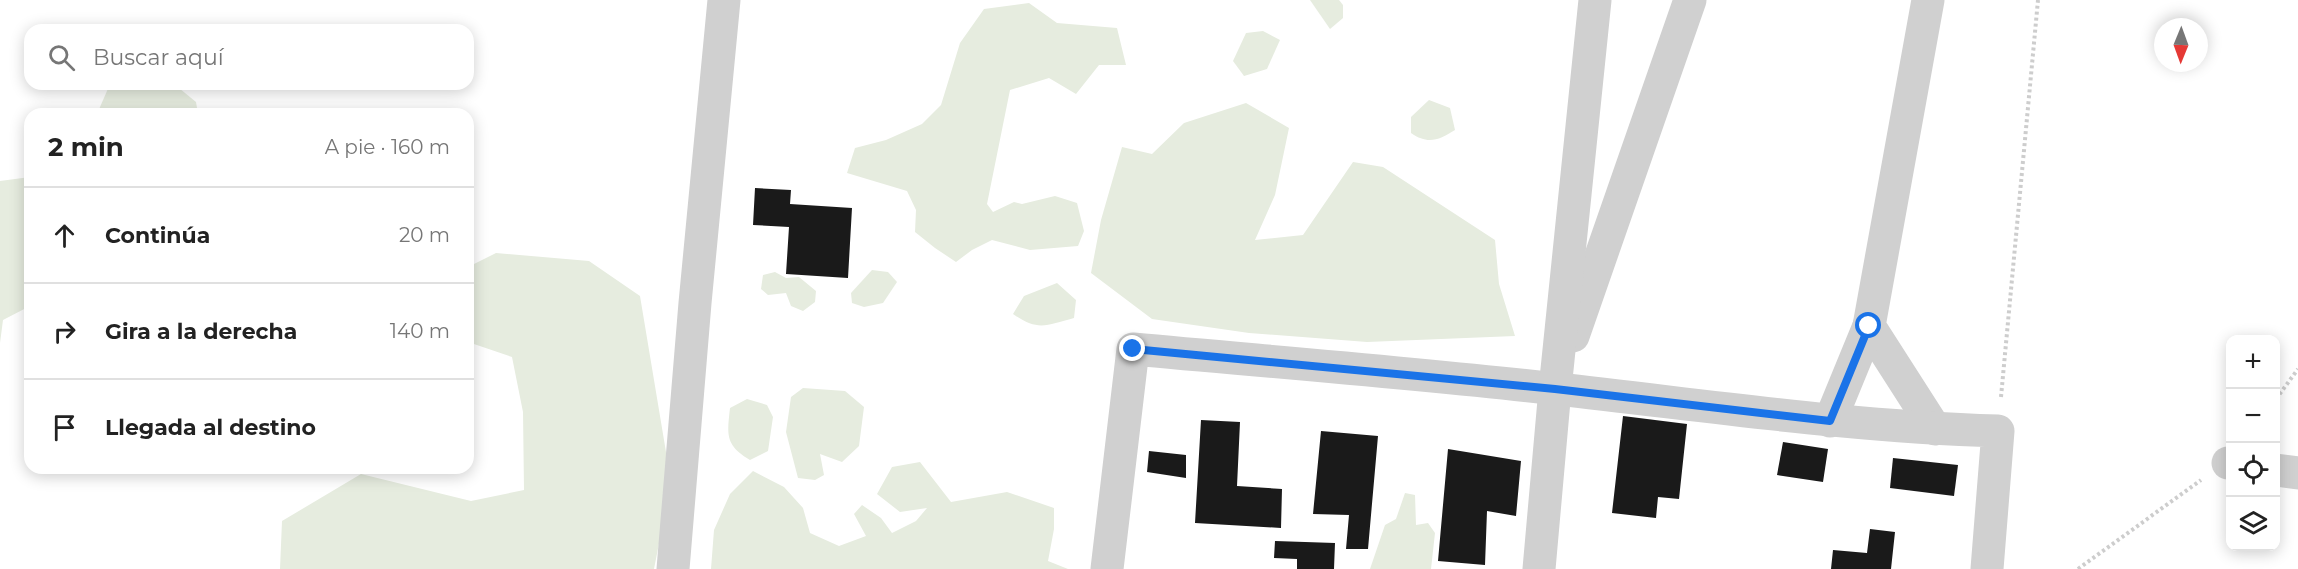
<!DOCTYPE html>
<html lang="es">
<head>
<meta charset="utf-8">
<style>
  body { margin:0; font-family:Montserrat,sans-serif; background:#f6f6f6; color:#222 }
  .controls { position:absolute; right:18px; bottom:18px; display:grid; overflow:hidden; border-radius:12px; box-shadow:0 3px 15px #0003 }
  .controls button { width:54px; height:54px; display:grid; place-items:center; padding:0; border:0; border-bottom:2px solid #e0e0e0; background:#fff; color:#222; font:30px sans-serif }
  .compass { position:absolute; left:2154px; top:18px; width:54px; height:54px; border-radius:50%; background:#fff; box-shadow:0 3px 15px #0003; rotate:181deg }
  .stop { position:absolute; width:18px; height:18px; margin:-14px; border:4px solid #1a73e8; border-radius:50%; background:#fff }
  .stop.end { background:#1a73e8; border-color:#fff; box-shadow:0 2px 6px #0008 }
  .list { margin:0; padding:0; list-style:none }
  h2 { display:flex; justify-content:space-between; align-items:center; height:78px; margin:0; padding:0 24px; font-size:26px }
  h2 small { font-size:20px; font-weight:400; color:#767676 }
  .list li { display:grid; grid-template-columns:39px 1fr auto; gap:18px; align-items:center; box-sizing:border-box; height:96px; padding:0 24px; border-top:2px solid #e0e0e0 }
  .list b { display:block; font-size:22px; white-space:nowrap }
  .list em { font-size:20px; font-style:normal; color:#767676 }
  .icon { flex:none; width:33px; height:33px; fill:none; stroke:currentColor; stroke-width:2; stroke-linecap:round; stroke-linejoin:round }
  .map { position:relative; flex:none; width:2298px; height:569px; overflow:hidden }
  .search { position:absolute; background:#fff; box-shadow:0 3px 15px #0003; left:24px; top:24px; width:450px; height:66px; display:flex; align-items:center; gap:15px; box-sizing:border-box; padding:0 21px; border-radius:18px; color:#767676; font-size:22px }
  .panel { position:absolute; background:#fff; box-shadow:0 3px 15px #0003; left:24px; top:108px; width:450px; height:366px; border-radius:18px }
  .map>svg:first-child { display:block }
  .green { fill:#e6ecdf }
  .building { fill:#1a1a1a }
  .lines { fill:none; stroke-linecap:round; stroke-linejoin:round }
  .path { stroke:#cdcdcd; stroke-width:4; stroke-dasharray:3 3; stroke-linecap:butt }
  .street { stroke:#d0d0d0; stroke-width:33 }
  .route { stroke:#1a73e8; stroke-width:8 }
</style>
</head>
<body>
<div class="map">
<svg width="2298" height="569" viewBox="0 0 2298 569">
  <rect width="100%" height="100%" fill="#fff"/>
  <g class="green">
    <path d="M1310 0H1339L1343 5V18L1330 29Z"/>
    <path d="M1029 3 1057 23 1117 28 1126 65H1099L1076 94 1049 78 1010 90 987 204 993 212 1014 202 1022 204 1055 196 1077 203 1084 231 1078 246 1030 250 992 240 972 250 956 262 935 248 915 232 916 210 907 191 847 173 855 148 886 140 922 124 941 105 960 43 984 9Z"/>
    <path d="M1263 31 1280 40 1267 69 1244 76 1233 61 1246 33Z"/>
    <path d="M110 84H174L196 102 198 114H97Z"/>
    <path d="M1429 100 1450 108 1455 130C1439 140 1428 145 1411 133V117Z"/>
    <path d="M1246 103 1289 128 1275 195 1255 240 1303 235 1353 162 1383 167 1495 240 1499 284 1515 336 1367 342 1249 333 1152 319 1091 273 1101 220 1122 147 1152 154 1184 123Z"/>
    <path d="M30 177V306L3 320 0 343V181Z"/>
    <path d="M496 253 589 261 640 296 671 482 654 569H280L282 521 361 474 471 501 524 490 523 412 512 357 468 342V267Z"/>
    <path d="M872 270 888 272 897 282 883 303 864 307 852 303 851 293Z"/>
    <path d="M775 272 786 278 799 277 816 291 815 302 803 311 791 306 786 293 768 295 761 289 763 275Z"/>
    <path d="M1057 283 1076 300 1074 318C1047 325 1038 332 1013 314L1024 296Z"/>
    <path d="M803 388 845 391 864 407 859 446 842 462 820 454 824 475 815 480 798 478 786 432 791 397Z"/>
    <path d="M747 399 767 405 773 417 768 451 750 460C725 445 727 435 730 408Z"/>
    <path d="M920 462 951 502 1007 492 1054 508V529L1048 561 1068 569H711L714 530 730 494 753 471 784 487 803 508 810 533 839 546 866 536 854 514 862 505 881 518 892 533 916 521 927 508 900 512 877 494 892 467Z"/>
    <path d="M1405 493 1415 495 1416 525 1428 523 1435 533 1431 569H1370L1385 525 1396 519Z"/>
  </g>
  <g class="building">
    <path d="M755 188 791 190 790 204 852 208 848 278 786 274 789 227 753 225Z"/>
    <path d="M1623 416 1687 424 1679 499 1658 497 1656 518 1612 513Z"/>
    <path d="M1201 420 1240 422 1237 486 1282 489 1281 528 1195 523Z"/>
    <path d="M1321 431 1378 436 1368 549H1346L1349 515 1313 514Z"/>
    <path d="M1783 442 1828 449 1823 482 1777 475Z"/>
    <path d="M1448 449 1521 461 1516 516 1487 511 1485 565 1438 561Z"/>
    <path d="M1149 451 1186 455V478L1147 472Z"/>
    <path d="M1893 458 1958 465 1954 496 1890 488Z"/>
    <path d="M1870 529 1895 532 1891 569H1831L1833 550 1867 553Z"/>
    <path d="M1275 541 1335 543 1334 569H1297V559L1274 558Z"/>
  </g>
  <g class="lines">
    <g class="path">
      <path d="M2001 397 2038 0"/>
      <path d="M2276 399 2298 369"/>
      <path d="M2078 569 2201 480"/>
    </g>
    <g class="street">
      <path d="M1928 0 1869 326 1935 429"/>
      <path d="M1573 336 1690 0"/>
      <path d="M1830 421 1869 326"/>
      <path d="M2228 463H2230"/>
      <path d="M2276 470 2298 473"/>
      <path d="M673 569 695 303 724 0"/>
      <path d="M1107 569 1133 349C1274 362 1416 373 1557 389 1704 405 1850 427 1998 431L1987 569"/>
      <path d="M1539 569 1555 389 1595 0"/>
    </g>
  </g>
  <g class="lines">
    <path class="route" d="M1133 349 1555 389 1830 421 1869 326"/>
  </g>
</svg>
<div class="controls">
<button>+</button>
<button>−</button>
<button><svg class="icon" aria-label="locate" viewBox="0 0 24 24"><circle cx="12" cy="12" r="6"/><path d="M12 2v4M12 18v4M2 12h4M18 12h4"/></svg></button>
<button><svg class="icon" aria-label="layers" viewBox="0 0 24 24"><path d="M12 4l9 5-9 5-9-5zM3 14l9 5 9-5"/></svg></button>
</div>
<svg class="compass" viewBox="-18 -18 36 36"><path d="M0-13l5 13h-10z" fill="#e53935"/><path d="M0 13l5-13h-10z" fill="#767676"/></svg>
<div class="stop" style="left:1869px;top:326px"></div>
<div class="stop end" style="left:1133px;top:349px"></div>
<div class="search"><svg class="icon" aria-label="search" viewBox="0 0 24 24"><circle cx="10" cy="10" r="6"/><path d="M15 15l6 6"/></svg>Buscar aquí</div>
<section class="panel">
<h2>2 min<small>A pie · 160 m</small></h2>
<ul class="list">
<li><svg class="icon" aria-label="ahead" viewBox="0 0 24 24"><path d="M12 20V5M6 11l6-6 6 6"/></svg><div><b>Continúa</b></div><em>20 m</em></li>
<li><svg class="icon" aria-label="right" viewBox="0 0 24 24"><path d="M7 20v-9h11M14 6l5 5-5 5"/></svg><div><b>Gira a la derecha</b></div><em>140 m</em></li>
<li><svg class="icon" aria-label="arrive" viewBox="0 0 24 24"><path d="M6 21V4h12l-3 4 3 4H6"/></svg><div><b>Llegada al destino</b></div></li>
</ul>
</section>
</div>
</body>
</html>
